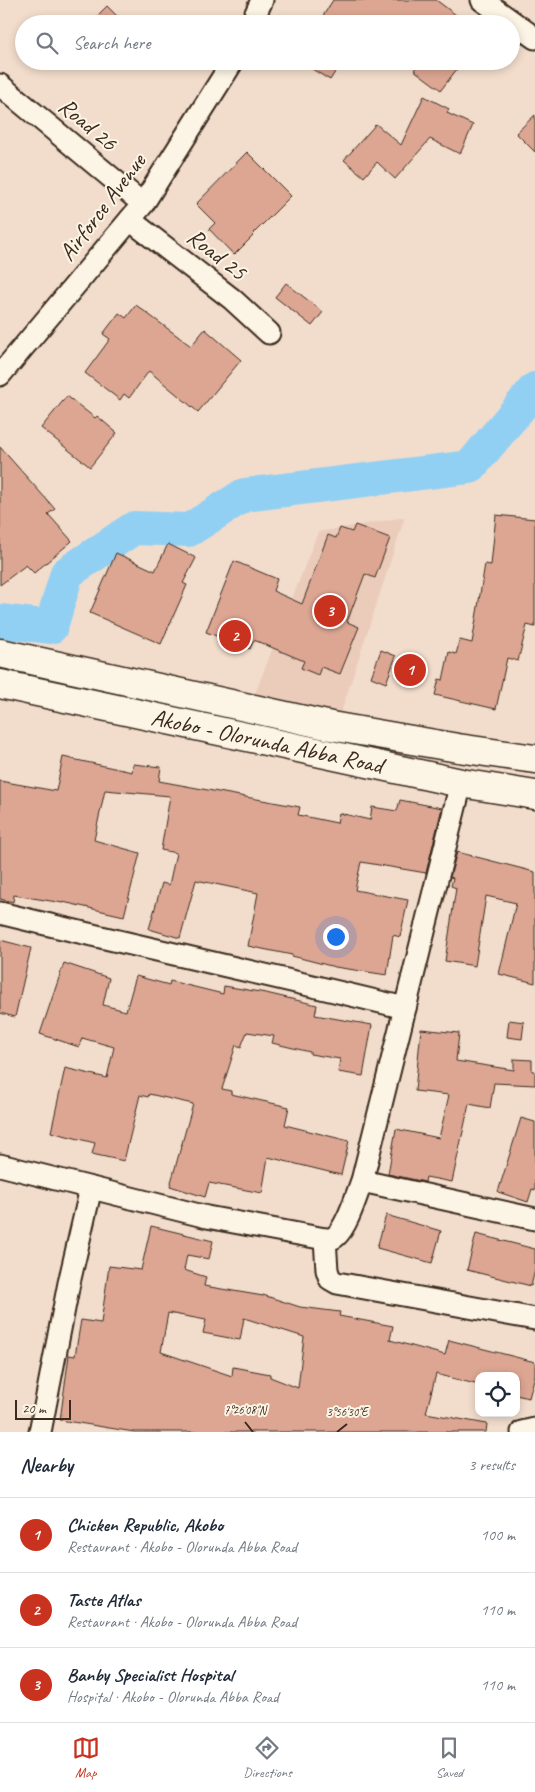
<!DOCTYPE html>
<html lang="en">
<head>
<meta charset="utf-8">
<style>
  body { margin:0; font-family:Caveat,sans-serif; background:#f2f2f3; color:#1f2937 }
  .controls { position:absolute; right:15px; bottom:15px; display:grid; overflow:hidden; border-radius:10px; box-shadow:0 2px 8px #0003 }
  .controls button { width:45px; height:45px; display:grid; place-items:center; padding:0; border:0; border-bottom:1px solid #e0e1e3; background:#fff; color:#1f2937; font:25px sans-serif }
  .scale { position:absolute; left:15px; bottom:12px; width:56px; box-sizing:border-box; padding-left:5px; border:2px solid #3b2a1e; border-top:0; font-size:14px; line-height:18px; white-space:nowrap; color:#3b2a1e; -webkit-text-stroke:4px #fcf5e5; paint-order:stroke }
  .you { position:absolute; left:335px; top:936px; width:18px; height:18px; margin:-12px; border:4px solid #fff; border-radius:50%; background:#1a73e8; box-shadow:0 0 0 8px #1a73e833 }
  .badge { display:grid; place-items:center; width:32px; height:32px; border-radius:50%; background:#c8321e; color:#fff; font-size:16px; font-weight:700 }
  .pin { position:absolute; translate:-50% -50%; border:2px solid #fff; box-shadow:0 1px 5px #0006 }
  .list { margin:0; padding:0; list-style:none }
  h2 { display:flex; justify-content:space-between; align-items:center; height:65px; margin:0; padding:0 20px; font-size:21px }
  h2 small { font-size:16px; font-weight:400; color:#747a83 }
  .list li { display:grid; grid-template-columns:32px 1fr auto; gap:15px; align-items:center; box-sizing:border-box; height:75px; padding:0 20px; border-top:1px solid #e0e1e3 }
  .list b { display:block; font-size:19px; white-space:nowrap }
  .list p { margin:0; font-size:16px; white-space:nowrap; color:#747a83 }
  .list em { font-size:16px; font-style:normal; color:#747a83 }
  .icon { flex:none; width:28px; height:28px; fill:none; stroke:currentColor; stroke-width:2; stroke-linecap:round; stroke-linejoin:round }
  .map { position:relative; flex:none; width:535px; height:1432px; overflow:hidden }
  .search { position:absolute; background:#fff; box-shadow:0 2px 8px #0003; left:15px; right:15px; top:15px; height:55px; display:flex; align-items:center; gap:12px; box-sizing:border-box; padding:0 18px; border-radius:28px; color:#747a83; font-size:19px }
  .sheet { height:290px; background:#fff }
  nav { display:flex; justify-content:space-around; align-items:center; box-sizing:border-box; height:70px; border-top:1px solid #e0e1e3; background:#fff; font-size:14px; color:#747a83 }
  nav a { display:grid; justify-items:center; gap:2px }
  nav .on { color:#c8321e }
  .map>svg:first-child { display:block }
  .built { fill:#ebccbb }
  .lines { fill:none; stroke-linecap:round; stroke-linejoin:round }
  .river { stroke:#92d0f3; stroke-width:34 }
  .building { fill:#dca693; stroke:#3b2a1e; fill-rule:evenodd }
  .street-casing { stroke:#3b2a1e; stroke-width:25 }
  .secondary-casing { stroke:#3b2a1e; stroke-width:31 }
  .street { stroke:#fcf5e5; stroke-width:21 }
  .secondary { stroke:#fcf5e5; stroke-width:28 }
  .ticks { fill:none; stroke:#3b2a1e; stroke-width:2 }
  .labels { text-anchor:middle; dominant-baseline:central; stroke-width:4; stroke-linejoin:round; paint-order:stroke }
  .street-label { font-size:24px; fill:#3b2a1e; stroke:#fcf5e5 }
  .ticks-label { font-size:12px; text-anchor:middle; fill:#3b2a1e; stroke:#fcf5e5; stroke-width:4; stroke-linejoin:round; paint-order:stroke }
</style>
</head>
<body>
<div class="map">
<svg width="535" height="1432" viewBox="0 0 535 1432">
  <rect width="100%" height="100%" fill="#f2ddcc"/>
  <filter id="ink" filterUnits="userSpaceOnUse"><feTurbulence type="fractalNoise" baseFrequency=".02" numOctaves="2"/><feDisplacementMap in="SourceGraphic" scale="10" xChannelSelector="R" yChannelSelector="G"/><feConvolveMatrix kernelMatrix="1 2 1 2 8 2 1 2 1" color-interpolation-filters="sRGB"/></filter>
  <g filter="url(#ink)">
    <path class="built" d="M405 517 337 725 254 705 256 691 318 532Z"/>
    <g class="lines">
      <path class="river" d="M0 621 51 627 67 573 134 528 189 530 244 495 470 467 535 389"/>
    </g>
    <g class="building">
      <path d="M333 0H436L468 24H318Z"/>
      <path d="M107 6 125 24H89Z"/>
      <path d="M299 61H342L330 80Z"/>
      <path d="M421 61H463L441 90 414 70Z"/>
      <path d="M424 96 449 109 447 113 473 125 460 154 430 139 395 179 377 162 364 177 344 160 376 124 401 145Z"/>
      <path d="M535 115V152L516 133Z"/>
      <path d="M247 152 291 196 252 235 253 236 234 255 209 229 215 223 196 204Z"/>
      <path d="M286 283 323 312 312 326 275 297Z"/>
      <path d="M136 305 191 346 205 329 241 360 198 412 149 371 129 398 124 394 120 400 85 373 110 339 103 334 119 313 126 318Z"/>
      <path d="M67 396 95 418 97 416 117 433 90 467 41 428Z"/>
      <path d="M0 447 55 509 48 514 72 541 34 573 26 565 0 585Z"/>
      <path d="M496 515 535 519V627L527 625 518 661 507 658 496 709 435 695 439 679 443 680 449 652 456 654 460 640 472 643 485 564 491 565Z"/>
      <path d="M355 525 390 538 375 578 365 574 347 622 359 627 340 674 321 667 318 675 301 668 304 661 254 640 250 649 206 632 234 561 277 579 273 591 302 604 328 535 336 538 340 528 352 532Z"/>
      <path d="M168 544 196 558 183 583 187 585 161 644 90 613 116 553 155 571Z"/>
      <path d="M381 650 396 656 386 683 371 677Z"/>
      <path d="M63 757 132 772 133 764 161 767 159 781 300 807 298 815 337 823 339 813 370 820 372 807 397 811 400 800 442 808 426 873 361 862 355 890 408 900 400 937 393 935 387 975 335 967 292 956V955L248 946 258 893 196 880 180 938 149 929 162 883 169 885 176 853 161 850 170 796 105 790 94 840 140 853 124 916 63 902V903L14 895 13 902 0 899V781L56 791Z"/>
      <path d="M457 852 535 872V983L499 974 516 903 486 896 475 966 445 961 456 888 451 886 453 878 450 877Z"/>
      <path d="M0 940 31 948 15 1017 0 1013Z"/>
      <path d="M64 963 109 978 103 1005 126 1011 136 976 169 985 170 981 223 994 224 986 266 993 317 1005 315 1015 372 1025 363 1076 338 1072 340 1059 310 1054V1052L272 1043 274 1036 247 1032 241 1047 236 1045 222 1089 231 1091V1094L289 1107 285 1125 349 1141 341 1175 268 1157 262 1193 209 1183 205 1197 170 1186 193 1104 149 1094 148 1097 140 1095 124 1161 92 1154 95 1143 51 1132 65 1068 107 1078 114 1047 82 1038 79 1047 40 1034Z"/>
      <path d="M509 1020 524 1022 522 1039 507 1037Z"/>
      <path d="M421 1029 459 1033 456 1061 514 1070V1059L532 1060V1071H535V1085L494 1083 490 1108 469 1104 452 1182 426 1177 425 1182 388 1174 396 1129 439 1138 449 1095 415 1091Z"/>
      <path d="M521 1118 535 1122V1190L532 1189 528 1202 498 1192Z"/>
      <path d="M386 1215 441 1231 432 1263 377 1248Z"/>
      <path d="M151 1226 213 1241 209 1259 187 1255 184 1270 206 1277 204 1286 263 1296V1295L300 1307 340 1312 339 1316 393 1326 390 1340 445 1355 449 1340 535 1362V1375L529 1398 516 1395V1376H479V1385L436 1374 426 1413 487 1424 486 1432H134L60 1420 69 1355 75 1356 81 1320 101 1323 109 1266 141 1270ZM168 1313 206 1320 203 1333 240 1340 244 1318 304 1337 298 1388 270 1377V1374L233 1367 232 1376 161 1352Z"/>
      <path d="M476 1234 535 1249V1270L531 1286 467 1270Z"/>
    </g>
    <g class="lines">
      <defs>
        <g id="street">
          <path d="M482 0 535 38"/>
          <path d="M251 24 262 0"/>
          <path d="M0 85 143 204"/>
          <path d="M130 220 232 299 269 333"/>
          <path d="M0 375 143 204 233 61"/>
          <path d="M0 913C135 946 270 975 405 1008"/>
          <path d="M0 1165 207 1217 325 1239C330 1239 333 1239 336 1236 348 1225 356 1196 362 1181L461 783"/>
          <path d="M362 1181 535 1219"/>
          <path d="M325 1239 327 1270 330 1279 337 1283 535 1319"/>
          <path d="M40 1432 69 1283 91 1188"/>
          <path d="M522 1432 535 1429"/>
        </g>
        <g id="secondary">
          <path d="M0 653 331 726 458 748 535 759"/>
          <path d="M0 684 461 783 535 795"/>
        </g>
      </defs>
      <use href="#street" class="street-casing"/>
      <use href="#secondary" class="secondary-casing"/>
      <use href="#street" class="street"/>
      <use href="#secondary" class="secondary"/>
    </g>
  </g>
  <path class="ticks" d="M245 1422 253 1432M337 1432 347 1424"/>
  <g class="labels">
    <g class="street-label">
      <text transform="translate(88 124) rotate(40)">Road 26</text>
      <text transform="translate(102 207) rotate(-53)">Airforce Avenue</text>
      <text transform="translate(217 254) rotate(38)">Road 25</text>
      <text transform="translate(267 741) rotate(12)">Akobo - Olorunda Abba Road</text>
    </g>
  </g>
  <g class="ticks-label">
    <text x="245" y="1414">7°26'08"N</text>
    <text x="347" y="1416">3°56'30"E</text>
  </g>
</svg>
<div class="controls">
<button><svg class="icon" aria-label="locate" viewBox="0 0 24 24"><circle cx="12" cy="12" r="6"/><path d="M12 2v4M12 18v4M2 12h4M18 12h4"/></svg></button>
</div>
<div class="scale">20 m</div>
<div class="you"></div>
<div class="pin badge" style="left:410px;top:670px">1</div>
<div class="pin badge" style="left:235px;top:636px">2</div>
<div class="pin badge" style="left:330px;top:611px">3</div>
<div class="search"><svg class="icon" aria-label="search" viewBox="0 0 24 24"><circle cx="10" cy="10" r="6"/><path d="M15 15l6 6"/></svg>Search here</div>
</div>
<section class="sheet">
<h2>Nearby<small>3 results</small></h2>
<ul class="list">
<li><span class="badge">1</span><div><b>Chicken Republic, Akobo</b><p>Restaurant · Akobo - Olorunda Abba Road</p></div><em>100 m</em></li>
<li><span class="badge">2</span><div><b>Taste Atlas</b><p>Restaurant · Akobo - Olorunda Abba Road</p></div><em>110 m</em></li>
<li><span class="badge">3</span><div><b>Banby Specialist Hospital</b><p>Hospital · Akobo - Olorunda Abba Road</p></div><em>110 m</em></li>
</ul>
</section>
<nav>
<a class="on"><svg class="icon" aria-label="map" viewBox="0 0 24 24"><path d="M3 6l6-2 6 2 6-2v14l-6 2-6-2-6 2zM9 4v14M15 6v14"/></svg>Map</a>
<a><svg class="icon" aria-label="directions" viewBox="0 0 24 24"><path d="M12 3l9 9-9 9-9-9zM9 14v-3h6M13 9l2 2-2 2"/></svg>Directions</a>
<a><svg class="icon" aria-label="saved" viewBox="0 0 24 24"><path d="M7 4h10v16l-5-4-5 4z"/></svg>Saved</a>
</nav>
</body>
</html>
